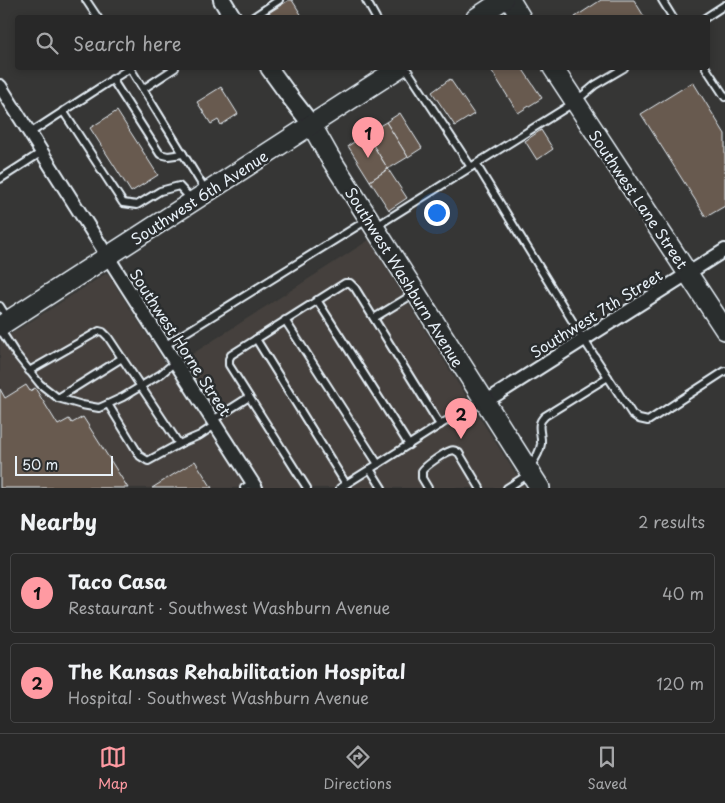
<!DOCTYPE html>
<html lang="en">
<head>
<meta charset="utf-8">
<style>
  body { margin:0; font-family:"Playpen Sans",sans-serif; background:#303030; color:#f1f3f6 }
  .scale { position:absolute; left:15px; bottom:12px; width:98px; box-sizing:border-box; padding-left:5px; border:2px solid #e8f1f8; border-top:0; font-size:14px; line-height:18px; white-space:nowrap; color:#e8f1f8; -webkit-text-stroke:4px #2a2d2e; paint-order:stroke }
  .you { position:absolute; left:436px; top:212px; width:18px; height:18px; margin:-12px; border:4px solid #fff; border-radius:50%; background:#1a73e8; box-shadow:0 0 0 8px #1a73e833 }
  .badge { display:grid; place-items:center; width:32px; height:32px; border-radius:50%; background:#ff9aa2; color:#111; font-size:16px; font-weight:700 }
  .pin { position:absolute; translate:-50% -41px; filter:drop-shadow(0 1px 2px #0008) }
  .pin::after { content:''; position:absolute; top:26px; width:18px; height:15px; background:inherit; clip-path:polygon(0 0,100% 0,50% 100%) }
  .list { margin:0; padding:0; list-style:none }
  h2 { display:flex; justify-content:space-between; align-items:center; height:65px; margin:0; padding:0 20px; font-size:21px }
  h2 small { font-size:16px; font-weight:400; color:#a5a6a8 }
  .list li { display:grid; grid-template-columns:32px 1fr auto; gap:15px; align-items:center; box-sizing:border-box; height:80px; margin:0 10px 10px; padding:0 10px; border:1px solid #444445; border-radius:5px }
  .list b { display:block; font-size:19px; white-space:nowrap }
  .list p { margin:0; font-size:16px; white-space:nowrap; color:#a5a6a8 }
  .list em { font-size:16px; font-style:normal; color:#a5a6a8 }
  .icon { flex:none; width:28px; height:28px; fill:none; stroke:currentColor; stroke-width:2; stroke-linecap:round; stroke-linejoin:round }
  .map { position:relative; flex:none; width:725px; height:488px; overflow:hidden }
  .search { position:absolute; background:#282828; box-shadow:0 2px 8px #0003; left:15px; right:15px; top:15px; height:55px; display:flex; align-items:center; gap:12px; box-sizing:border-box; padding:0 18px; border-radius:5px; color:#a5a6a8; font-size:19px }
  .sheet { height:245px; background:#282828 }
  nav { display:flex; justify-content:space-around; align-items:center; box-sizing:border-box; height:70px; border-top:1px solid #444445; background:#282828; font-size:14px; color:#a5a6a8 }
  nav a { display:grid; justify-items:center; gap:2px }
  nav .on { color:#ff9aa2 }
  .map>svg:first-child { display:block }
  .built { fill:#45413d }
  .building { fill:#685a4f; stroke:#e8f1f8 }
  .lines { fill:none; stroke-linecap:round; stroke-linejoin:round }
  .service-casing { stroke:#e8f1f8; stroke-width:10 }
  .minor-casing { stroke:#e8f1f8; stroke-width:16 }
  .tertiary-casing { stroke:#e8f1f8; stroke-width:20 }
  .secondary-casing { stroke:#e8f1f8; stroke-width:22 }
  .service { stroke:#2a2d2e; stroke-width:6 }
  .minor { stroke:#2a2d2e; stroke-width:12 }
  .tertiary { stroke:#2a2d2e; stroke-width:16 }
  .secondary { stroke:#2a2d2e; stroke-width:19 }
  .labels { text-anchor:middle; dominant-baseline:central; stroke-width:5; stroke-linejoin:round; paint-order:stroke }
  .street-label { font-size:15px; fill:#e8f1f8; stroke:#2a2d2e }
</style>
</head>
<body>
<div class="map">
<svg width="725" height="488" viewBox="0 0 725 488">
  <rect width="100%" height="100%" fill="#363635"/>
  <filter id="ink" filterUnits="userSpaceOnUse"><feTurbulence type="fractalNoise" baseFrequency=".02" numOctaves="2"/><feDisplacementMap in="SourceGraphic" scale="10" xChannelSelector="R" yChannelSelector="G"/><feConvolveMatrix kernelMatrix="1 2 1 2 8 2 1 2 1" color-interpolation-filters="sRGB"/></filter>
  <g filter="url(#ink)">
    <path class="built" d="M369 240 474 409 525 488H0V341L107 273 169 369Z"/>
    <g class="building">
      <path d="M289 0H292L302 16 300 18H264V16Z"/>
      <path d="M601 0H634L645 18H575V17Z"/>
      <path d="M490 68H522L542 98 518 113Z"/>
      <path d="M450 79 474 114 455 126 432 92Z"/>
      <path d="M693 82 725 134V206L706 217 641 114Z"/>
      <path d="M221 87 238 114 221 125 218 120 211 124 197 102Z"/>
      <path d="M117 111 158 175 131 192 90 128Z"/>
      <path d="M400 113 422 148 408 157 386 122Z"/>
      <path d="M386 122 408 157 388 169 366 134Z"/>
      <path d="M541 130 553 149 537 160 525 141Z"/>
      <path d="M366 134 388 169 370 181 348 146Z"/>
      <path d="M388 169 407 198 389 210 370 181Z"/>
      <path d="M26 385 30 391 35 388 58 425 69 419 72 423 83 417 128 488H0V389L5 398Z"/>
      <path d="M195 461 212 488H152Z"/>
    </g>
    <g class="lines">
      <defs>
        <g id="service">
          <path d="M86 0 98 18"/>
          <path d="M366 0 376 18"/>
          <path d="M662 0 673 18"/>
          <path d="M252 18 279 0"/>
          <path d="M705 18 725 5"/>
          <path d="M130 68 206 191"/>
          <path d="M406 68 471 167"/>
          <path d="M706 68 725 97"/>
          <path d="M112 79 160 154 168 156 183 154"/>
          <path d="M143 89 175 68"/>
          <path d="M63 111 123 203 137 205 160 191 179 186 192 200"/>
          <path d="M30 133 130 68"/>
          <path d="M476 164 584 340 632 414 639 419 648 421 725 371"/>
          <path d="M0 179 42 152"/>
          <path d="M375 227 575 102 595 85 624 68"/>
          <path d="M317 300 409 445"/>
          <path d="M0 306 8 319"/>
          <path d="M374 318 415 293"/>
          <path d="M285 320 378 464"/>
          <path d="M0 329 16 354 40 384 58 398 82 405 99 408 108 404 123 397 161 374 175 362"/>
          <path d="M256 339 346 484"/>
          <path d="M164 346 367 220"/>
          <path d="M29 371 99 331 103 332 108 337 179 444 200 435 215 425"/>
          <path d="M58 398 122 358"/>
          <path d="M108 404 140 456 148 461 179 444"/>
          <path d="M213 420 249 397"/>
          <path d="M530 467C535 460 540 452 541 444 542 432 535 425 545 416L608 377"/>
          <path d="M370 469 382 488"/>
          <path d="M244 488 252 483"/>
          <path d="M307 488 229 365V359L231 355 345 283H350L355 288 440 425"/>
          <path d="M340 488 462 411 483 403"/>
          <path d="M428 488 422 478V471C426 465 444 453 450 451 455 449 455 451 459 453L480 488"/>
          <path d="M507 488 529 474"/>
        </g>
        <g id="minor">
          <path d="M0 86 125 284 256 488"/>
          <path d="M485 402 725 250"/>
        </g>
        <g id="tertiary">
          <path d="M222 0 233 18"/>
          <path d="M269 68 290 97 311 124"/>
        </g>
        <g id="secondary">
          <path d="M510 0 521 18"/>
          <path d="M476 18 503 0"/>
          <path d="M553 68 725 330"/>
          <path d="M311 124 329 156 540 488"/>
          <path d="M0 326 399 68"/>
        </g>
      </defs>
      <use href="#service" class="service-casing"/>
      <use href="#minor" class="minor-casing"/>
      <use href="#tertiary" class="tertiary-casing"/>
      <use href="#secondary" class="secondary-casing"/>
      <use href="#service" class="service"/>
      <use href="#minor" class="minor"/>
      <use href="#tertiary" class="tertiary"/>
      <use href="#secondary" class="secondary"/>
    </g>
  </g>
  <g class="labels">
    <g class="street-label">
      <text transform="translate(199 197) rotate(-33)">Southwest 6th Avenue</text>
      <text transform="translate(639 199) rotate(56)">Southwest Lane Street</text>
      <text transform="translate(405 277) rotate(58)">Southwest Washburn Avenue</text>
      <text transform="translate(596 313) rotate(-32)">Southwest 7th Street</text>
      <text transform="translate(181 342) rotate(57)">Southwest Horne Street</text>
    </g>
  </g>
</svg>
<div class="scale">50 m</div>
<div class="you"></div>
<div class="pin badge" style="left:368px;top:158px">1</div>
<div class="pin badge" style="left:461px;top:439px">2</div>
<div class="search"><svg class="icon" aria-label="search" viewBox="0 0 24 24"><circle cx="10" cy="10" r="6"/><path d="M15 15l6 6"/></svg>Search here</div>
</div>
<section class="sheet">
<h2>Nearby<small>2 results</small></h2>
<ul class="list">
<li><span class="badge">1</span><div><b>Taco Casa</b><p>Restaurant · Southwest Washburn Avenue</p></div><em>40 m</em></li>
<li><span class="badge">2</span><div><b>The Kansas Rehabilitation Hospital</b><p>Hospital · Southwest Washburn Avenue</p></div><em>120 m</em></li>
</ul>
</section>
<nav>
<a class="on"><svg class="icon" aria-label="map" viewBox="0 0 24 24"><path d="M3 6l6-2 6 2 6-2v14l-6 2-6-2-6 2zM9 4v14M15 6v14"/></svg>Map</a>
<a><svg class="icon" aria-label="directions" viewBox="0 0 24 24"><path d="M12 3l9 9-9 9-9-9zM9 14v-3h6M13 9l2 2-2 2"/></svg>Directions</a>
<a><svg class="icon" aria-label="saved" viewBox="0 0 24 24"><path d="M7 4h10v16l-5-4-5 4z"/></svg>Saved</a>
</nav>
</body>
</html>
